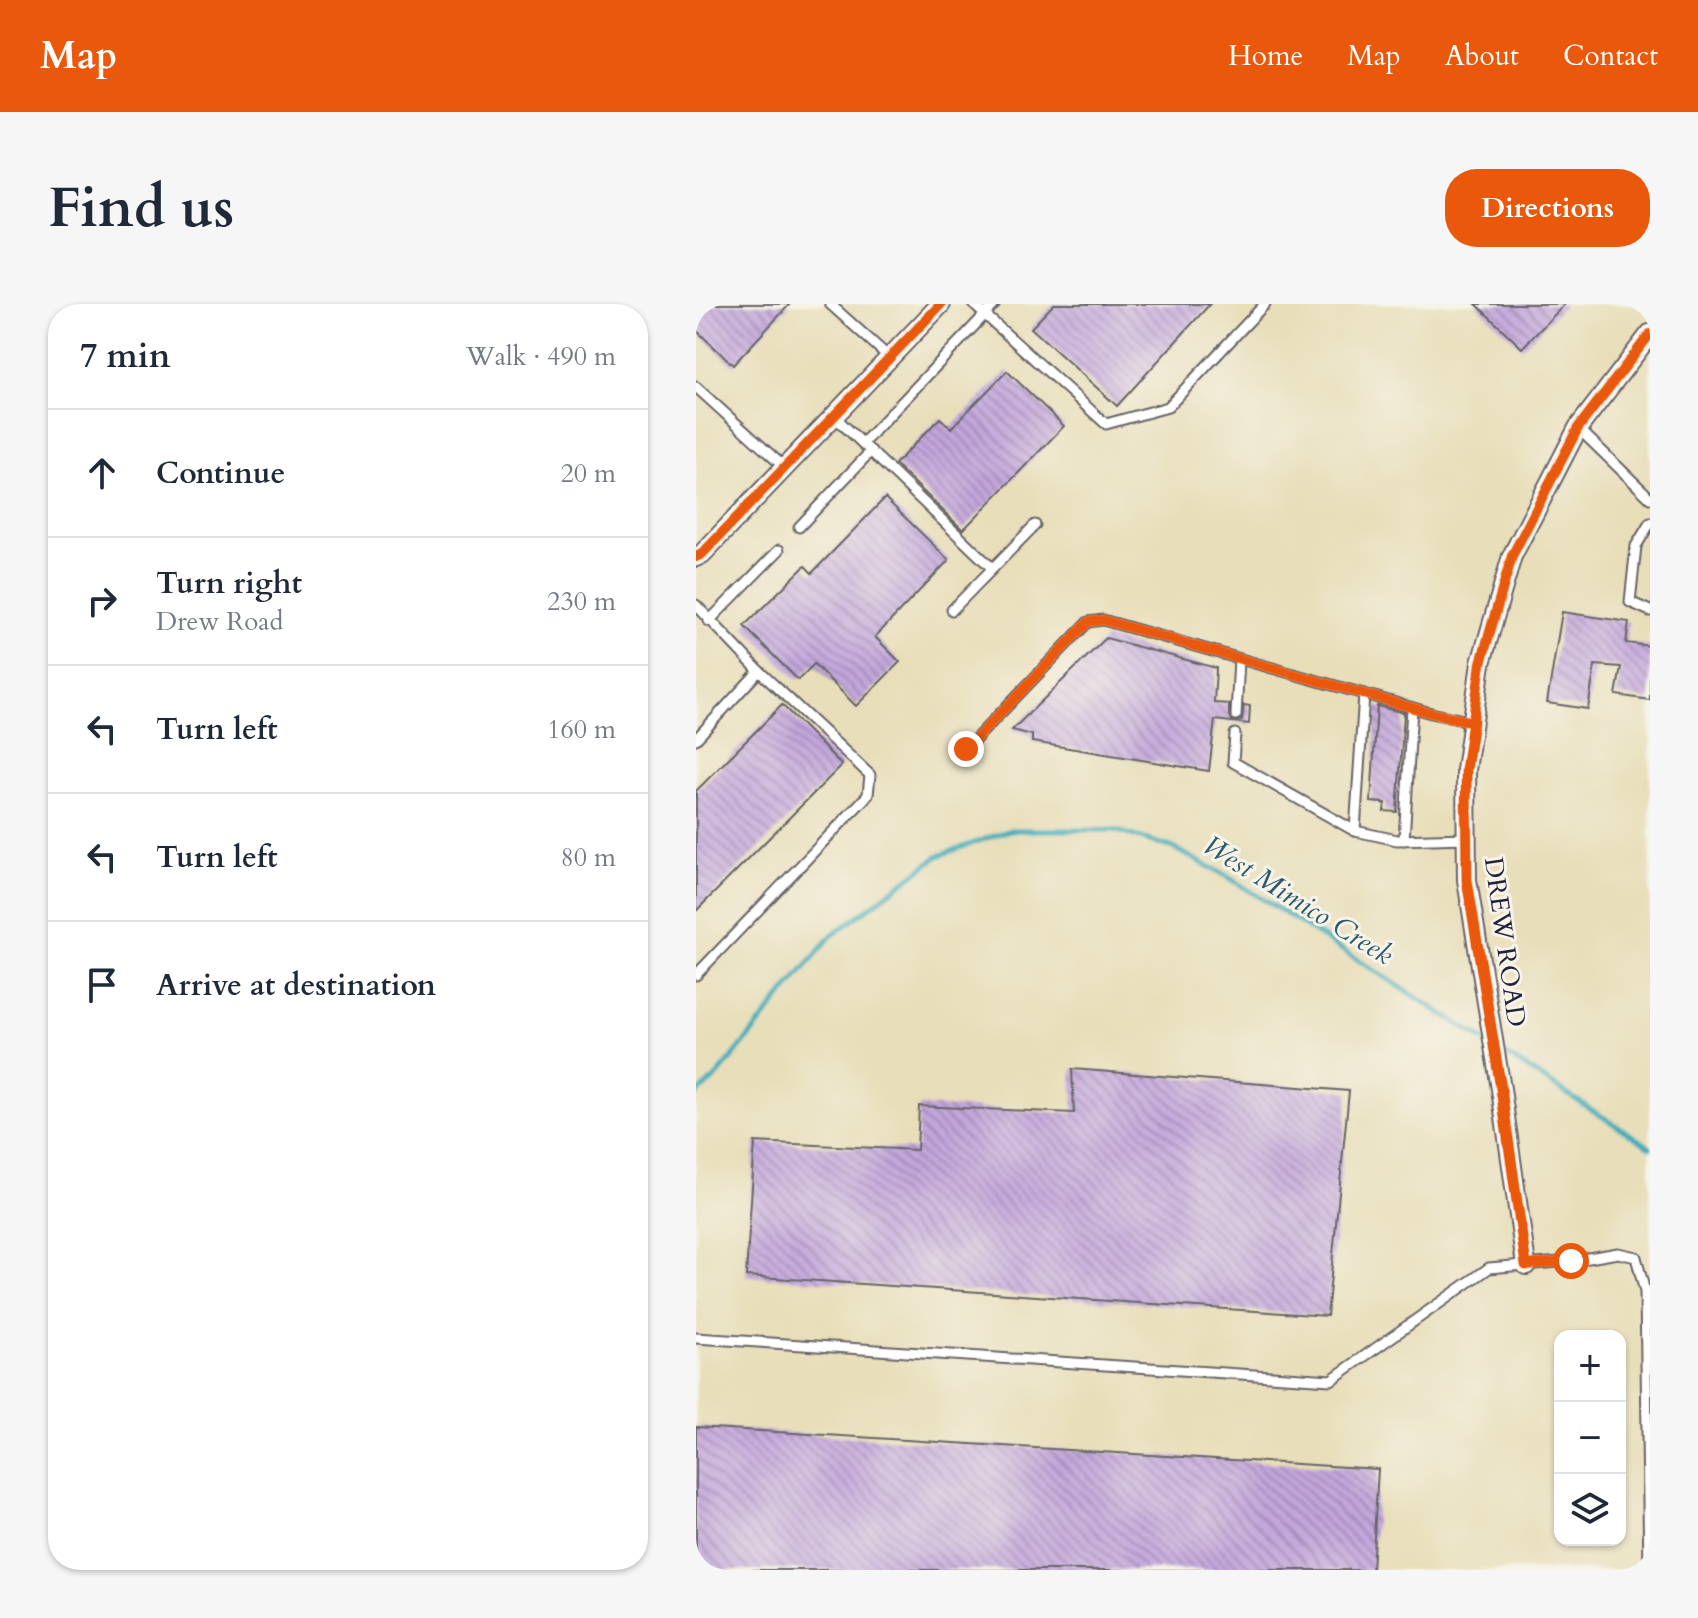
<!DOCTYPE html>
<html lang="en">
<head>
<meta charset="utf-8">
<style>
  body { margin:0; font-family:Cardo,serif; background:#f6f6f7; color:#1f2937 }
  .controls { position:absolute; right:24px; bottom:24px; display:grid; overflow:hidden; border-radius:16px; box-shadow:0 2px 6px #0004 }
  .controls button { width:72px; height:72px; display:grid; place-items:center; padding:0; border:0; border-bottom:2px solid #e0e1e3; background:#fff; color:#1f2937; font:40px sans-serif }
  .stop { position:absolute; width:24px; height:24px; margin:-18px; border:6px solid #ea580c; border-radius:50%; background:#fff }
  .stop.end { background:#ea580c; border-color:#fff; box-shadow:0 2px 8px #0008 }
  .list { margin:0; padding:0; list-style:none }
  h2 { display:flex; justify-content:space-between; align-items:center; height:104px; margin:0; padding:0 32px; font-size:34px }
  h2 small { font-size:26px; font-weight:400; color:#747a83 }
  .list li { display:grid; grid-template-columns:52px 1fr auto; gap:24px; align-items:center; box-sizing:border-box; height:128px; padding:0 32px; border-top:2px solid #e0e1e3 }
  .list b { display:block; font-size:30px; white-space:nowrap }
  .list p { margin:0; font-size:26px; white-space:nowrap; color:#747a83 }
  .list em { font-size:26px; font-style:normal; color:#747a83 }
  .icon { flex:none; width:44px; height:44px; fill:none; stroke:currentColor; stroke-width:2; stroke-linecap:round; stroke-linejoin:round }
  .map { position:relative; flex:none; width:954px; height:1266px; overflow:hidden; border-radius:32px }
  header { display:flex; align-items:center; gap:48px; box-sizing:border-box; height:112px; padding:0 40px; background:#ea580c; color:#fff }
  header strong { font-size:38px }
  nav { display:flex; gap:44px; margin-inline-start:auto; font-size:28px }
  .intro { display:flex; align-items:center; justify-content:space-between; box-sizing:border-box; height:192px; padding:0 48px }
  h1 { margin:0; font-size:56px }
  .button { padding:20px 36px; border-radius:32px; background:#ea580c; color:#fff; font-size:28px; font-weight:700 }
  main { display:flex; gap:48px; padding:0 48px }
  aside { flex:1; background:#fff; border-radius:32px; box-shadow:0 2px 6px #0004 }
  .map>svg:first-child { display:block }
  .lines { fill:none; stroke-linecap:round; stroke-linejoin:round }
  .stream { stroke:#3cabb9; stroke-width:5 }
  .building { fill:url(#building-back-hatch) }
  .lane-casing { stroke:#676467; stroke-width:13 }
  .street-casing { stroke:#676467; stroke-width:22 }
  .lane { stroke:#fff; stroke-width:9 }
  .street { stroke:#fff; stroke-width:18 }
  .cycleway-casing { stroke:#f7f3e8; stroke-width:15 }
  .cycleway { stroke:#e8590c; stroke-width:10 }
  .route { stroke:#ea580c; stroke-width:10 }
  .labels { text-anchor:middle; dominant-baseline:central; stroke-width:6; stroke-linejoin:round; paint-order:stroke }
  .street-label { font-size:26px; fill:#22223b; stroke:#f7f3e8 }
  .water-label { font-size:28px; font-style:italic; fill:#2c596d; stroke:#f7f3e8 }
</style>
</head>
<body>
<header>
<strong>Map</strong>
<nav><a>Home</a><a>Map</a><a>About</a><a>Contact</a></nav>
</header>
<div class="intro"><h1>Find us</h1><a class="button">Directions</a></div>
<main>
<aside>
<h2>7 min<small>Walk · 490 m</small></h2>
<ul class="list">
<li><svg class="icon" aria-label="ahead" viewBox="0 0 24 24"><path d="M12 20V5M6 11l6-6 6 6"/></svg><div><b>Continue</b></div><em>20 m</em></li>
<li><svg class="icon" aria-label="right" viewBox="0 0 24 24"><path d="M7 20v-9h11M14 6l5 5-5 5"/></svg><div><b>Turn right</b><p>Drew Road</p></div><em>230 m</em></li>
<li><svg class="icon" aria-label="left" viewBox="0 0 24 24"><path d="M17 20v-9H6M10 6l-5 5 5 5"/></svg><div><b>Turn left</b></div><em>160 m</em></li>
<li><svg class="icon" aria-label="left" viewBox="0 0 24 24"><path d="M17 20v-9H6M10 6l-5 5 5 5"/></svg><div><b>Turn left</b></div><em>80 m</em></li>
<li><svg class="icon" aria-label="arrive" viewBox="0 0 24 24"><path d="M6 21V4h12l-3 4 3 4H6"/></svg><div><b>Arrive at destination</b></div></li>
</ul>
</aside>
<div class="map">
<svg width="954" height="1266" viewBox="0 0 954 1266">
  <defs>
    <pattern id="building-back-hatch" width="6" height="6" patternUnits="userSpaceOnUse" patternTransform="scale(2)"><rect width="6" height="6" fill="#c2a6db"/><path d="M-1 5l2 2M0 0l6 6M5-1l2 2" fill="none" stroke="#9d87b3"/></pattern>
  </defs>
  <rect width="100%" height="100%" fill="#f7f3e8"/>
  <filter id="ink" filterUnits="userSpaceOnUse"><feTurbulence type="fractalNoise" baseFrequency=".0125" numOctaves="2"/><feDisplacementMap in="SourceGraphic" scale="16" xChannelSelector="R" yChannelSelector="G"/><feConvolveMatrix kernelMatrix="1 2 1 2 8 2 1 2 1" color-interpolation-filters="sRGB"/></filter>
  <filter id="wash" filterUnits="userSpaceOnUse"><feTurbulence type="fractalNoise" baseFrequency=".006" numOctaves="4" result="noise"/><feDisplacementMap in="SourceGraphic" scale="32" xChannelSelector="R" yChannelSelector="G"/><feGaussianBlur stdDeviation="1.8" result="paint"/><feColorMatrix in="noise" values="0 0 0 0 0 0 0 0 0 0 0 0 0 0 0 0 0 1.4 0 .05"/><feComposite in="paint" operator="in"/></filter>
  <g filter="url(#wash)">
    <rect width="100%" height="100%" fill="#e8deb9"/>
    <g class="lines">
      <g class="stream">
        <path d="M804 747 954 843"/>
        <path d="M0 791 22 771 134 633 242 552 314 526H418L475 543 529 571 792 739"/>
      </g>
    </g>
    <g id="blocks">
      <g class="building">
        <path d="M0 0H94L37 61 0 26Z"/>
        <path d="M358 0H514L421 102 335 24Z"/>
        <path d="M780 0H869L826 44Z"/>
        <path d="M311 67 368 122 267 226 199 160 244 114 255 124Z"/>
        <path d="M189 194 253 256 179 333 204 358 160 402 118 360 102 376 48 322 109 262 116 269Z"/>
        <path d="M866 308 933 318 930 339 954 342V396L920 391 925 363 899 361 892 405 851 399Z"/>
        <path d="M410 334 520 364 518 399 533 400V411L537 418 546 416 548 401 554 402 553 420 519 416 513 467 336 438V431L316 426Z"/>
        <path d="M86 401 146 461 0 607V487Z"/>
        <path d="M681 402 708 409 701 508 688 507 689 499 675 498Z"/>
        <path d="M376 765 653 787 631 1012 50 972 59 838 221 846 223 802 378 809Z"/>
        <path d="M0 1123 682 1165 676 1266H0Z"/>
      </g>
    </g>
  </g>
  <g filter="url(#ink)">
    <use href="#blocks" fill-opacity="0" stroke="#676467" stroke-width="2"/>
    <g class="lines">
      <defs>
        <g id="lane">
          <path d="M134 0 194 54"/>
          <path d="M277 0 410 120 472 103 569 0"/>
          <path d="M0 83 89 164"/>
          <path d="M138 112 296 264"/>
          <path d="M882 124 954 194"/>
          <path d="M167 139 299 0"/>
          <path d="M954 219 940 242 934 298 954 307"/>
          <path d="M103 223 175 147"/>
          <path d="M0 301 63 367 174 471 172 491 0 671"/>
          <path d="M256 306 339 221"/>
          <path d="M13 317 83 246"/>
          <path d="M540 411 543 355"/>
          <path d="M539 430 537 458 659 527 701 536 771 534"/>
          <path d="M0 435 63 367"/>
          <path d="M270 445 392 318 407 316 735 409 777 418"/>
          <path d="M659 527 668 390"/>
          <path d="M708 536 716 404"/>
          <path d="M0 1034 635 1076 793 964 875 957 922 949 940 953 949 988 953 1266"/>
        </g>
        <g id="street">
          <path d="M0 253 6 250 245 0"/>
          <path d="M830 961 805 785 771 576 770 466 785 359 816 252 882 124 954 30"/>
        </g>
      </defs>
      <use href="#lane" class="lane-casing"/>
      <use href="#street" class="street-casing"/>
      <use href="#lane" class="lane"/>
      <use href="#street" class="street"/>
      <defs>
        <g id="cycleway">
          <path d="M0 253 6 250 245 0"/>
          <path d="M830 961 805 785 771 576 770 466 785 359 816 252 882 124 954 30"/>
        </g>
      </defs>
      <use href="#cycleway" class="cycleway-casing"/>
      <use href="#cycleway" class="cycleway"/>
    </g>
  </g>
  <g class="lines" filter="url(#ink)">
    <path class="route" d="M270 445 392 318 407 316 735 409 777 418 770 466 771 576 805 785 830 961 875 957"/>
  </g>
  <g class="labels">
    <g class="street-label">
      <text transform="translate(809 638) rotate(82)">DREW ROAD</text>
    </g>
    <g class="water-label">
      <text transform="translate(602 596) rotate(32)">West Mimico Creek</text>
    </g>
  </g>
</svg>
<div class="controls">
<button>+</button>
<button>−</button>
<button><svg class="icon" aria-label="layers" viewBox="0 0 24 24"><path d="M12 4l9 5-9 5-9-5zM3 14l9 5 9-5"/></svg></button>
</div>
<div class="stop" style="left:875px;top:957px"></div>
<div class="stop end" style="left:270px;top:445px"></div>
</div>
</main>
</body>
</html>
